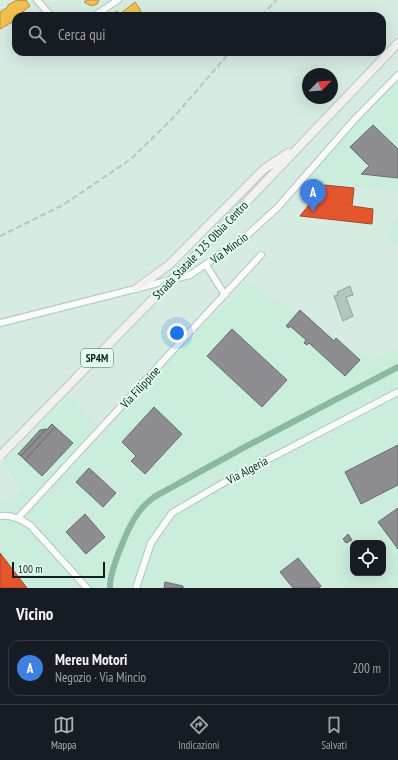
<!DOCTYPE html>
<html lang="it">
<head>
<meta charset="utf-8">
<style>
  body { margin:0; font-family:"PT Sans Narrow",sans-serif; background:#242831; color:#f1f3f6 }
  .controls { position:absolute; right:12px; bottom:12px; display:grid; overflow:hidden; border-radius:8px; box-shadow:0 4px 16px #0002 }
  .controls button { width:36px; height:36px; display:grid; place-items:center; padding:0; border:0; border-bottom:1px solid #363941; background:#171b24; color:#f1f3f6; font:20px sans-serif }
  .compass { position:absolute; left:302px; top:68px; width:36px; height:36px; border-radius:50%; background:#171b24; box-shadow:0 4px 16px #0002; rotate:65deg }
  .scale { position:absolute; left:12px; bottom:10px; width:93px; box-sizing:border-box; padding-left:4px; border:2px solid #12201a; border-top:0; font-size:11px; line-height:14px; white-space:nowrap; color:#12201a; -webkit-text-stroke:3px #e1fff0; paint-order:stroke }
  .you { position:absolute; left:177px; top:333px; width:14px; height:14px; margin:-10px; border:3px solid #fff; border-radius:50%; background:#1a73e8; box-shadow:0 0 0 6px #1a73e833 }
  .badge { display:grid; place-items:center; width:26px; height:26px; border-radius:50%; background:#acb4b2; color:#fff; font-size:13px; font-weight:700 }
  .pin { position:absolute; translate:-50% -33px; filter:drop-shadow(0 1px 2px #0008) }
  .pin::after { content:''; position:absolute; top:21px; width:14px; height:12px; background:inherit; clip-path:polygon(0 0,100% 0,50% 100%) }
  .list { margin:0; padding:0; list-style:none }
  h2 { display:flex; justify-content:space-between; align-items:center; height:52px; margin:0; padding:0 16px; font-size:17px }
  h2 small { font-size:13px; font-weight:400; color:#9ea1a6 }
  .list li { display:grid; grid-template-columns:26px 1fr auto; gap:12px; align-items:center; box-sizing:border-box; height:56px; margin:0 8px 8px; padding:0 8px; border:1px solid #363941; border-radius:12px }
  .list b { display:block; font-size:15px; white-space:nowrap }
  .list p { margin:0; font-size:13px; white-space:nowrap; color:#9ea1a6 }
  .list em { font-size:13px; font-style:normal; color:#9ea1a6 }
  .icon { flex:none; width:22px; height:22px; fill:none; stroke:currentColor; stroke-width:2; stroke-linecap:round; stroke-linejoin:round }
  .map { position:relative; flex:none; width:398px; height:588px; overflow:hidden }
  .search { position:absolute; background:#171b24; box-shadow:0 4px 16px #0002; left:12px; right:12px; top:12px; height:44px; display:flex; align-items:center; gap:10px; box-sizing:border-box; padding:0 14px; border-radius:12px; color:#9ea1a6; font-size:15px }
  .sheet { height:116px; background:#171b24 }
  nav { display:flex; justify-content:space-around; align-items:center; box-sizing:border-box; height:56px; border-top:1px solid #363941; background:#171b24; font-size:11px; color:#9ea1a6 }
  nav a { display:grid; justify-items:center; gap:2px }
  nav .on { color:#acb4b2 }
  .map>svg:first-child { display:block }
  .built { fill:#caeddc; fill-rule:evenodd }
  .homes { fill:#f2c14e; stroke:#af913e }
  .shops { fill:#e4572e; stroke:#a54628 }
  .industry { fill:#8d8d92; stroke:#686c6e }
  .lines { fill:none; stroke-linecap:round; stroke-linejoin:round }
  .canal { stroke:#8cb8a3; stroke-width:6 }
  .building { fill:#b3c7be; stroke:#92a29b }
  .minor-casing { stroke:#b5c5bd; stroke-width:8 }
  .major-casing { stroke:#bdc7c2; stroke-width:10 }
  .minor { stroke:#f9fcfa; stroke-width:6 }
  .major { stroke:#f2f1f0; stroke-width:8 }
  .rail { stroke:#bec3c1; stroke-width:2; stroke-dasharray:6 3; stroke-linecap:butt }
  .major-bridge-casing { stroke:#bdc7c2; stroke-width:10; stroke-linecap:butt }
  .major-bridge { stroke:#f2f1f0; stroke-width:8 }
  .labels { text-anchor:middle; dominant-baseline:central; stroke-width:4; stroke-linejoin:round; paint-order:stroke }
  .shield { fill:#e1fff0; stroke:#50635a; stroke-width:1 }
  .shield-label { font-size:11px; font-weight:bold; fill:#12201a }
  .street-label { font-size:12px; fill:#12201a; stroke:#e1fff0 }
</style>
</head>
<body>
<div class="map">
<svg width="398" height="588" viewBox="0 0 398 588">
  <rect width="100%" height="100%" fill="#d6ebe1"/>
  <g class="built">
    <path d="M398 79V192L300 179Z"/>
    <path d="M398 215V247L388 238Z"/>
    <path d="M249 283 372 360 398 349V588H0V504L22 492 4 461 68 396 98 426ZM353 543H383V573H353Z"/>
  </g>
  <g class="homes">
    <path d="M17 0 19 1 26 0 30 6 20 14V16H16V20L0 29V12L8 7V5Z"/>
    <path d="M87 0H99L97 4 91 6 84 2Z"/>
    <path d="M135 2 141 11 134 16 111 15 117 11 120 14Z"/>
  </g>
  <g class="shops">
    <path d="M325 185 354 188 352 206 373 209 372 224 300 216Z"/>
    <path d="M0 553 27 588H0Z"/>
  </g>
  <g class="industry">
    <path d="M373 125 398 149V178L361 174 369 166 350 147Z"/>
    <path d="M300 310 334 341 336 338 360 360 345 376 309 343 307 345 304 343 306 340 290 326 289 328 286 326Z"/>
    <path d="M232 329 287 380 262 407 207 356Z"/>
    <path d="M154 407 182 434 145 474 131 461 136 456 122 442Z"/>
    <path d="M52 424 55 427 25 460 21 456Z"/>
    <path d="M55 427 73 443 42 476 25 460Z"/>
    <path d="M46 429 21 456 18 454 40 430Z"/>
    <path d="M398 445V485L361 504 345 472Z"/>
    <path d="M89 468 116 493 103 507 76 482Z"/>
    <path d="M398 508V549L378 522Z"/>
    <path d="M85 514 105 537 86 554 66 532Z"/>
    <path d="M348 534 352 540 346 543 343 539Z"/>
    <path d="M298 558 321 586 319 588H293L280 572Z"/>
    <path d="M165 582 183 586V588H164Z"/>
  </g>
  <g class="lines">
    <path class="canal" d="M110 588C109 571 130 521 142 508 145 504 150 501 154 497L243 448 398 367"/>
  </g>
  <path class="building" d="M350 286 353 295 346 297 353 316 343 321 334 296 338 295 337 292Z"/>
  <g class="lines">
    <defs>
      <g id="minor">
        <path d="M37 0 51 16"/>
        <path d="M94 16 118 0"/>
        <path d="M206 265 225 295"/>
        <path d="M0 323 190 275 243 239 278 207 355 119 398 75"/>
        <path d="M0 516C12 515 20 519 30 525L87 588"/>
        <path d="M18 518 261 255"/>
        <path d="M136 588 151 543 172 513 230 479 398 392"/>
      </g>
      <g id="major">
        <path d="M194 257 398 43"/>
        <path d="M137 288 169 265 264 169 288 153"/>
      </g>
    </defs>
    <use href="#minor" class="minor-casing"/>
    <use href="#major" class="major-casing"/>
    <use href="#minor" class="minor"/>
    <use href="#major" class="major"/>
    <g class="rail">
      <path d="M262 16 276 0"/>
      <path d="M0 236 63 205 131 159 173 118 230 52"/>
    </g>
    <defs>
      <path id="major-bridge" d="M0 456 194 257"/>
    </defs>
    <use href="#major-bridge" class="major-bridge-casing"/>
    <use href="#major-bridge" class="major-bridge"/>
  </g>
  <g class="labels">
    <rect class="shield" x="81" y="349" width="32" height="18" rx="3"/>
    <g class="shield-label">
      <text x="97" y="358">SP4M</text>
    </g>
    <g class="street-label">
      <text transform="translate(229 248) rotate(-37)">Via Mincio</text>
      <text transform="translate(200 250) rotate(-46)">Strada Statale 125 Olbia Centro</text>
      <text transform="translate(140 387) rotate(-47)">Via Filippine</text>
      <text transform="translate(247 470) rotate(-28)">Via Algeria</text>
    </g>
  </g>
</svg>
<div class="controls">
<button><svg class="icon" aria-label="locate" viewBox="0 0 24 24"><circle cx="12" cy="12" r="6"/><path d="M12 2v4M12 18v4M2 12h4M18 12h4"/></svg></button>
</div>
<svg class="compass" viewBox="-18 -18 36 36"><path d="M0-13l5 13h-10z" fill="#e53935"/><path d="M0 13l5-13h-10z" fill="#9ea1a6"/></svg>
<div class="scale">100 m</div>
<div class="you"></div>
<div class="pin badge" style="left:313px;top:212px;background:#3f7fe0">A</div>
<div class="search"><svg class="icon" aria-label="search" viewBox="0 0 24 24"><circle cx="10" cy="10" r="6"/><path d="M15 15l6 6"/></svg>Cerca qui</div>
</div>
<section class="sheet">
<h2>Vicino<small></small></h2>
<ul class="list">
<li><span class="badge" style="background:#3f7fe0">A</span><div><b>Mereu Motori</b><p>Negozio · Via Mincio</p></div><em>200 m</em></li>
</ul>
</section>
<nav>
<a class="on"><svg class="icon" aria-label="map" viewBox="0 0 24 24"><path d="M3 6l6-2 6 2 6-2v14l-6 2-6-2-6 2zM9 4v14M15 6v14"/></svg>Mappa</a>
<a><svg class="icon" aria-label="directions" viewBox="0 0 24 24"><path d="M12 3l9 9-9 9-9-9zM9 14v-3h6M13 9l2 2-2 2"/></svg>Indicazioni</a>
<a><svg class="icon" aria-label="saved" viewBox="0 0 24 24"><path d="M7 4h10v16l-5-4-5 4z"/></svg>Salvati</a>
</nav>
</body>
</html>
